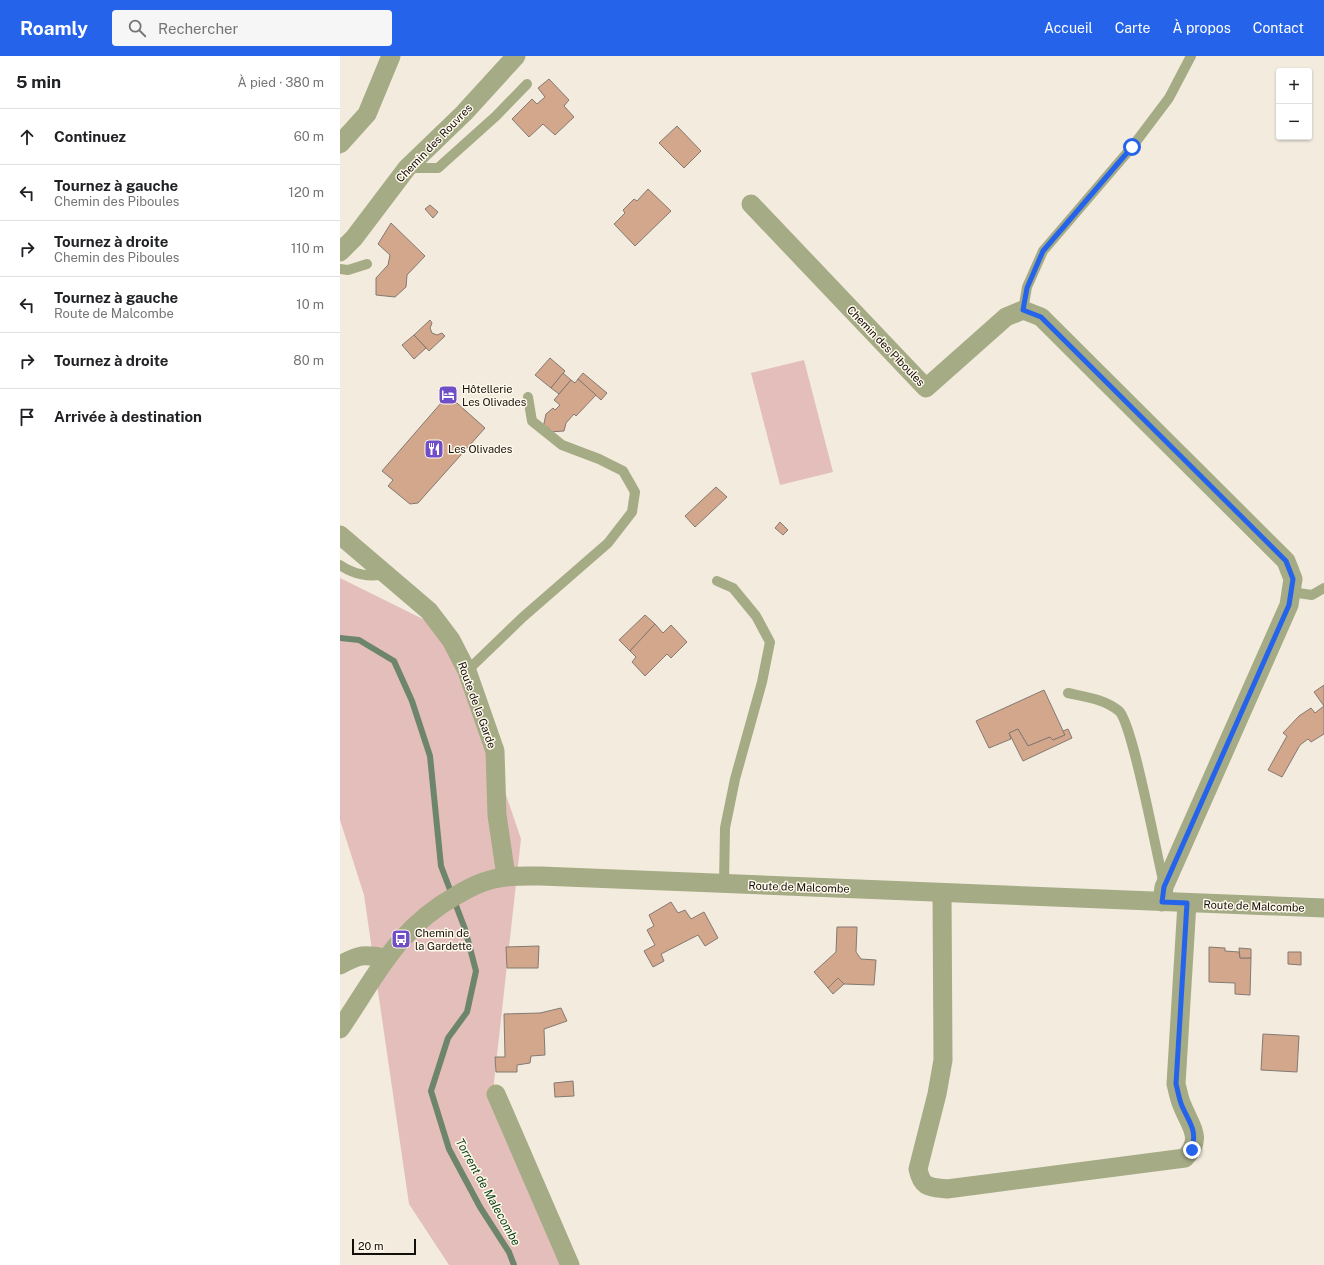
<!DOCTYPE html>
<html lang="fr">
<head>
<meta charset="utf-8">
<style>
  body { margin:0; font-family:"Public Sans",sans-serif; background:#f6f6f6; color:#202124 }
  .controls { position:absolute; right:12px; top:12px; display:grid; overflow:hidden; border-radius:4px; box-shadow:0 1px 3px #0004 }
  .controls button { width:36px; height:36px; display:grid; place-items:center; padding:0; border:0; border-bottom:1px solid #e0e0e0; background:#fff; color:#202124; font:20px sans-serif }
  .scale { position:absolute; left:12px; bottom:10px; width:64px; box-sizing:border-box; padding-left:4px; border:2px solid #110f0a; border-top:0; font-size:11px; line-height:14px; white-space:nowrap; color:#110f0a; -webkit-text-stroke:3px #fff8eb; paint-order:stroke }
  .stop { position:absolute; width:12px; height:12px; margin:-9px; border:3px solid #2563eb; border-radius:50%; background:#fff }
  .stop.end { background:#2563eb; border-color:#fff; box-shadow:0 1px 4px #0008 }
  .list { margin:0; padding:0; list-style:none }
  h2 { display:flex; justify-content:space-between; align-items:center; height:52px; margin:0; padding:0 16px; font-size:17px }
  h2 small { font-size:13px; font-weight:400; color:#757577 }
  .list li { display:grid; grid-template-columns:26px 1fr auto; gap:12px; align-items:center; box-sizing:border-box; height:56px; padding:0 16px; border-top:1px solid #e0e0e0 }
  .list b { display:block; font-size:15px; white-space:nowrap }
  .list p { margin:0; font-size:13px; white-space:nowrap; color:#757577 }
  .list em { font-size:13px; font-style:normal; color:#757577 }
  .icon { flex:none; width:22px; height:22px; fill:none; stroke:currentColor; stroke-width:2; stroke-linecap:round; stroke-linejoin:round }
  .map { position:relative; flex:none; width:984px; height:1209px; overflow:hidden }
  header { display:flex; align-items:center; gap:24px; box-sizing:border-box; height:56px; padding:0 20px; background:#2563eb; color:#fff }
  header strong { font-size:19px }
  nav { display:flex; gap:22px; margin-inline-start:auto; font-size:14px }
  .search { width:280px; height:36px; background:#f6f6f6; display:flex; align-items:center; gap:10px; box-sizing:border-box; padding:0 14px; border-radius:4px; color:#757577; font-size:15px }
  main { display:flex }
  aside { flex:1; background:#fff }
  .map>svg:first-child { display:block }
  .green { fill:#e3bebb }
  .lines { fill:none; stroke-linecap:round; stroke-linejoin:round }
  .stream { stroke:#6d856b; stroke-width:6 }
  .building { fill:#d2a78c; stroke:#857972 }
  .service { stroke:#a5ab84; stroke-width:10 }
  .minor { stroke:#a5ab84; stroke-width:19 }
  .route { stroke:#2563eb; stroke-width:5 }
  .labels { text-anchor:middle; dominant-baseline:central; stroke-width:3; stroke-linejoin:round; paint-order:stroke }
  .street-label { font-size:11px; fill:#110f0a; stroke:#fff8eb }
  .poi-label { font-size:11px; fill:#110f0a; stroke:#fff8eb; text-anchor:start }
  .water-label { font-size:12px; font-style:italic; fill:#013c0f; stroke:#fff8eb }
</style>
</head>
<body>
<header>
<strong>Roamly</strong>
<div class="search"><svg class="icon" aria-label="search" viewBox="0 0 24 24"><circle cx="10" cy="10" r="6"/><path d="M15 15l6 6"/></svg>Rechercher</div>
<nav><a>Accueil</a><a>Carte</a><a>À propos</a><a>Contact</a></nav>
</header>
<main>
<aside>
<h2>5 min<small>À pied · 380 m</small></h2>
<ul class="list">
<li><svg class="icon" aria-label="ahead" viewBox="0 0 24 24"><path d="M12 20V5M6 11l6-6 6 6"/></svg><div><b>Continuez</b></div><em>60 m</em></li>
<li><svg class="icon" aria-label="left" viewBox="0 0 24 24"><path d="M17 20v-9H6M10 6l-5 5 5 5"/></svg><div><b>Tournez à gauche</b><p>Chemin des Piboules</p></div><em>120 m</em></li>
<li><svg class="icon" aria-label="right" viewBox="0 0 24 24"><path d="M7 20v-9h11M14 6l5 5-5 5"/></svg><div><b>Tournez à droite</b><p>Chemin des Piboules</p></div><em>110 m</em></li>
<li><svg class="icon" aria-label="left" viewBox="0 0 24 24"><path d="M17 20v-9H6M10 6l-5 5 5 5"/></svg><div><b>Tournez à gauche</b><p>Route de Malcombe</p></div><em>10 m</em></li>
<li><svg class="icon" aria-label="right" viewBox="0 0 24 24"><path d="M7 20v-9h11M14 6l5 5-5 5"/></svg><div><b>Tournez à droite</b></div><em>80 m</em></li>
<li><svg class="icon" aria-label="arrive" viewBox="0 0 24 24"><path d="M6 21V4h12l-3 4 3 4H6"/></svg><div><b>Arrivée à destination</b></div></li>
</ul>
</aside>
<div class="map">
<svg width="984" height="1209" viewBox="0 0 984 1209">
  <rect width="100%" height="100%" fill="#f2ebde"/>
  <g class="green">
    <path d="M464 304 493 416 440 429 411 317Z"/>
    <path d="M0 522 111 577 181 783 152 1044 236 1209H109L69 1148 24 839 0 764Z"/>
  </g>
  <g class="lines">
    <path class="stream" d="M0 582 19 584 54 605 72 645 90 700 101 810 125 873 136 915 127 956 108 982 91 1035 109 1093 140 1151 169 1196 174 1209"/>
  </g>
  <g class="building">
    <path d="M209 23 229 44 224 50 234 61 215 79 203 68 189 81 172 63 192 43 197 48 205 41 198 32Z"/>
    <path d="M337 70 361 95 344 112 319 87Z"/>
    <path d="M308 133 331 155 295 190 274 168 285 157 283 154 294 143 297 145Z"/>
    <path d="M90 149 98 156 93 162 85 153Z"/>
    <path d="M51 167 85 200 67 219 66 231 55 241 36 239V222L48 209 50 199 38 188Z"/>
    <path d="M90 264 92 267 90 272 92 277 97 279 102 277 105 280 89 295 74 279Z"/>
    <path d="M74 279 86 292 74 303 62 289Z"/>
    <path d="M210 302 225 315 211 332 195 319Z"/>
    <path d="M223 317 231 324 219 338 211 332Z"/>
    <path d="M243 317 267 337 261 344 238 323Z"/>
    <path d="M238 323 256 339 236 360 234 358 226 367 224 375 209 376V372H203L206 358 213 352 215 354 220 349 214 344 231 324 235 327Z"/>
    <path d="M108 339 145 372 78 447 70 448 48 430 53 424 42 415Z"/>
    <path d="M376 431 387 441 355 471 345 460Z"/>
    <path d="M440 466 448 474 443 479 435 472Z"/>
    <path d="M305 559 315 568 290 595 279 584Z"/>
    <path d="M315 568 323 577 331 569 347 586 331 602 327 598 305 620 292 606 296 601 290 595Z"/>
    <path d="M984 629V678L971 686 968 683 960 689 942 721 928 714 947 680 943 677 959 660 971 652 975 657 984 650 974 636Z"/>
    <path d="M704 634 725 679 713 684 710 681 688 690 678 673 669 677 671 683 649 692 636 665Z"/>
    <path d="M678 673 688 690 710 681 713 684 725 679 723 675 728 673 732 682 683 705 669 677Z"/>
    <path d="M331 846 338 857 345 854 351 863 364 856 378 882 365 890 358 879 321 898 324 905 313 911 304 895 315 889 307 874 314 870 309 859Z"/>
    <path d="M497 871H517L516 896 521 903 536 904 534 929 504 928 498 922 488 932 474 916 496 896Z"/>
    <path d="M199 890 198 912H167L166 891Z"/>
    <path d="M869 891 885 892V895L899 896 900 902H911L910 939 895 938V927L869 926Z"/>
    <path d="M899 892 911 893V902H900Z"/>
    <path d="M948 896H961V909L948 908Z"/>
    <path d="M498 922 504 928 493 938 488 932Z"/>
    <path d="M221 952 227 965 204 973 205 999 191 1000 190 1007 177 1009V1016H156L155 1001H165L164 958 200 957Z"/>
    <path d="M923 978 959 980 957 1016 921 1014Z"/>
    <path d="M233 1025 234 1040 215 1041 214 1027Z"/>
  </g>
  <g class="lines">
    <g class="service">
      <path d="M69 112H98L156 60 187 28"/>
      <path d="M0 213 8 214 27 208"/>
      <path d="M683 254 687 231 703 195 792 91 829 42 851 0"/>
      <path d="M0 509C13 518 30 522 45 518"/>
      <path d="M377 525 393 532 416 560 430 586 422 626 395 723 385 772 384 828"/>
      <path d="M951 536 972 539 984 532"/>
      <path d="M127 615 183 561 268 487 292 456 295 436 283 415 259 403 222 389 192 365 188 341"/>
      <path d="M728 637C746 641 764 643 779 655 793 668 817 801 824 828"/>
    </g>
    <g class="minor">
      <path d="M0 88 27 58 51 0"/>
      <path d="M411 148 586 332 666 261 683 254 701 261 946 505 953 523 949 549 824 831 822 846"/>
      <path d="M0 196 14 182 67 112 124 57 176 0"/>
      <path d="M0 479 89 555 111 584 127 615 155 695 157 759 166 820"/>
      <path d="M602 837 603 1004 597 1038 578 1113C582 1132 589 1131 607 1133L845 1102C864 1082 850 1070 842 1049 839 1043 838 1035 836 1028L847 847"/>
      <path d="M0 909C20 898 24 898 47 902"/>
      <path d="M0 973C37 919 56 873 117 839 127 833 138 827 150 824 166 819 184 820 201 820L984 852"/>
      <path d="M156 1038 230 1209"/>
    </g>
  </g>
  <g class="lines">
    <path class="route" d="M792 91 703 195 687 232 683 254 701 261 946 505 953 523 949 549 824 831 822 846 847 847 836 1028C838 1035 839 1043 842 1050 850 1068 857 1073 852 1094"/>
  </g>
  <defs>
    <symbol id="hotel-square" viewBox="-11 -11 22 22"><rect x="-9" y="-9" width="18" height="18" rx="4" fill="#6f4ec8" stroke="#fff8eb"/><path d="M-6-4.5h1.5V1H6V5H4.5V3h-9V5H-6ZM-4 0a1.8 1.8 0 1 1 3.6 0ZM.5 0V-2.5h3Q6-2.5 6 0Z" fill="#fff"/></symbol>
    <symbol id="restaurant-square" viewBox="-11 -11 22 22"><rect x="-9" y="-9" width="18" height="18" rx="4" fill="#6f4ec8" stroke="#fff8eb"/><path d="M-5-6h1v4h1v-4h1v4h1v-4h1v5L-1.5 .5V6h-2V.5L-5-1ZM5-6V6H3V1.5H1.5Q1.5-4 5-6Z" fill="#fff"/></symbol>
    <symbol id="bus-square" viewBox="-11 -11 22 22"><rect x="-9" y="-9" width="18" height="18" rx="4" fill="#6f4ec8" stroke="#fff8eb"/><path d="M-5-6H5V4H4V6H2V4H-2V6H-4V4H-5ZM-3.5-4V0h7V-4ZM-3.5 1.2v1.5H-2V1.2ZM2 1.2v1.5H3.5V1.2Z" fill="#fff"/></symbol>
  </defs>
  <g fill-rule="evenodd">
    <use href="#hotel-square" x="97" y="328" width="22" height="22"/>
    <use href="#restaurant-square" x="83" y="382" width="22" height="22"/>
    <use href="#bus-square" x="50" y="872" width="22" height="22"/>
  </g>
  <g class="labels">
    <g class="street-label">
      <text transform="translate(94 87) rotate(-46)">Chemin des Rouvres</text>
      <text transform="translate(546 290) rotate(46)">Chemin des Piboules</text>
      <text transform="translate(137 649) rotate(70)">Route de la Garde</text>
      <text transform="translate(459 831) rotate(2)">Route de Malcombe</text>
      <text transform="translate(914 850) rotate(2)">Route de Malcombe</text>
    </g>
    <g class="poi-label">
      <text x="122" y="333">Hôtellerie<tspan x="122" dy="13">Les Olivades</tspan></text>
      <text x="108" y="393">Les Olivades</text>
      <text x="75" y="877">Chemin de<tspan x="75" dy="13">la Gardette</tspan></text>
    </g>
    <g class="water-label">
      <text transform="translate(148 1136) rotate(61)">Torrent de Malecombe</text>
    </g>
  </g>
</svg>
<div class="controls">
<button>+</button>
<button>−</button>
</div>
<div class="scale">20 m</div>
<div class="stop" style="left:792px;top:91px"></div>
<div class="stop end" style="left:852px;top:1094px"></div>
</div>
</main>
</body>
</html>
